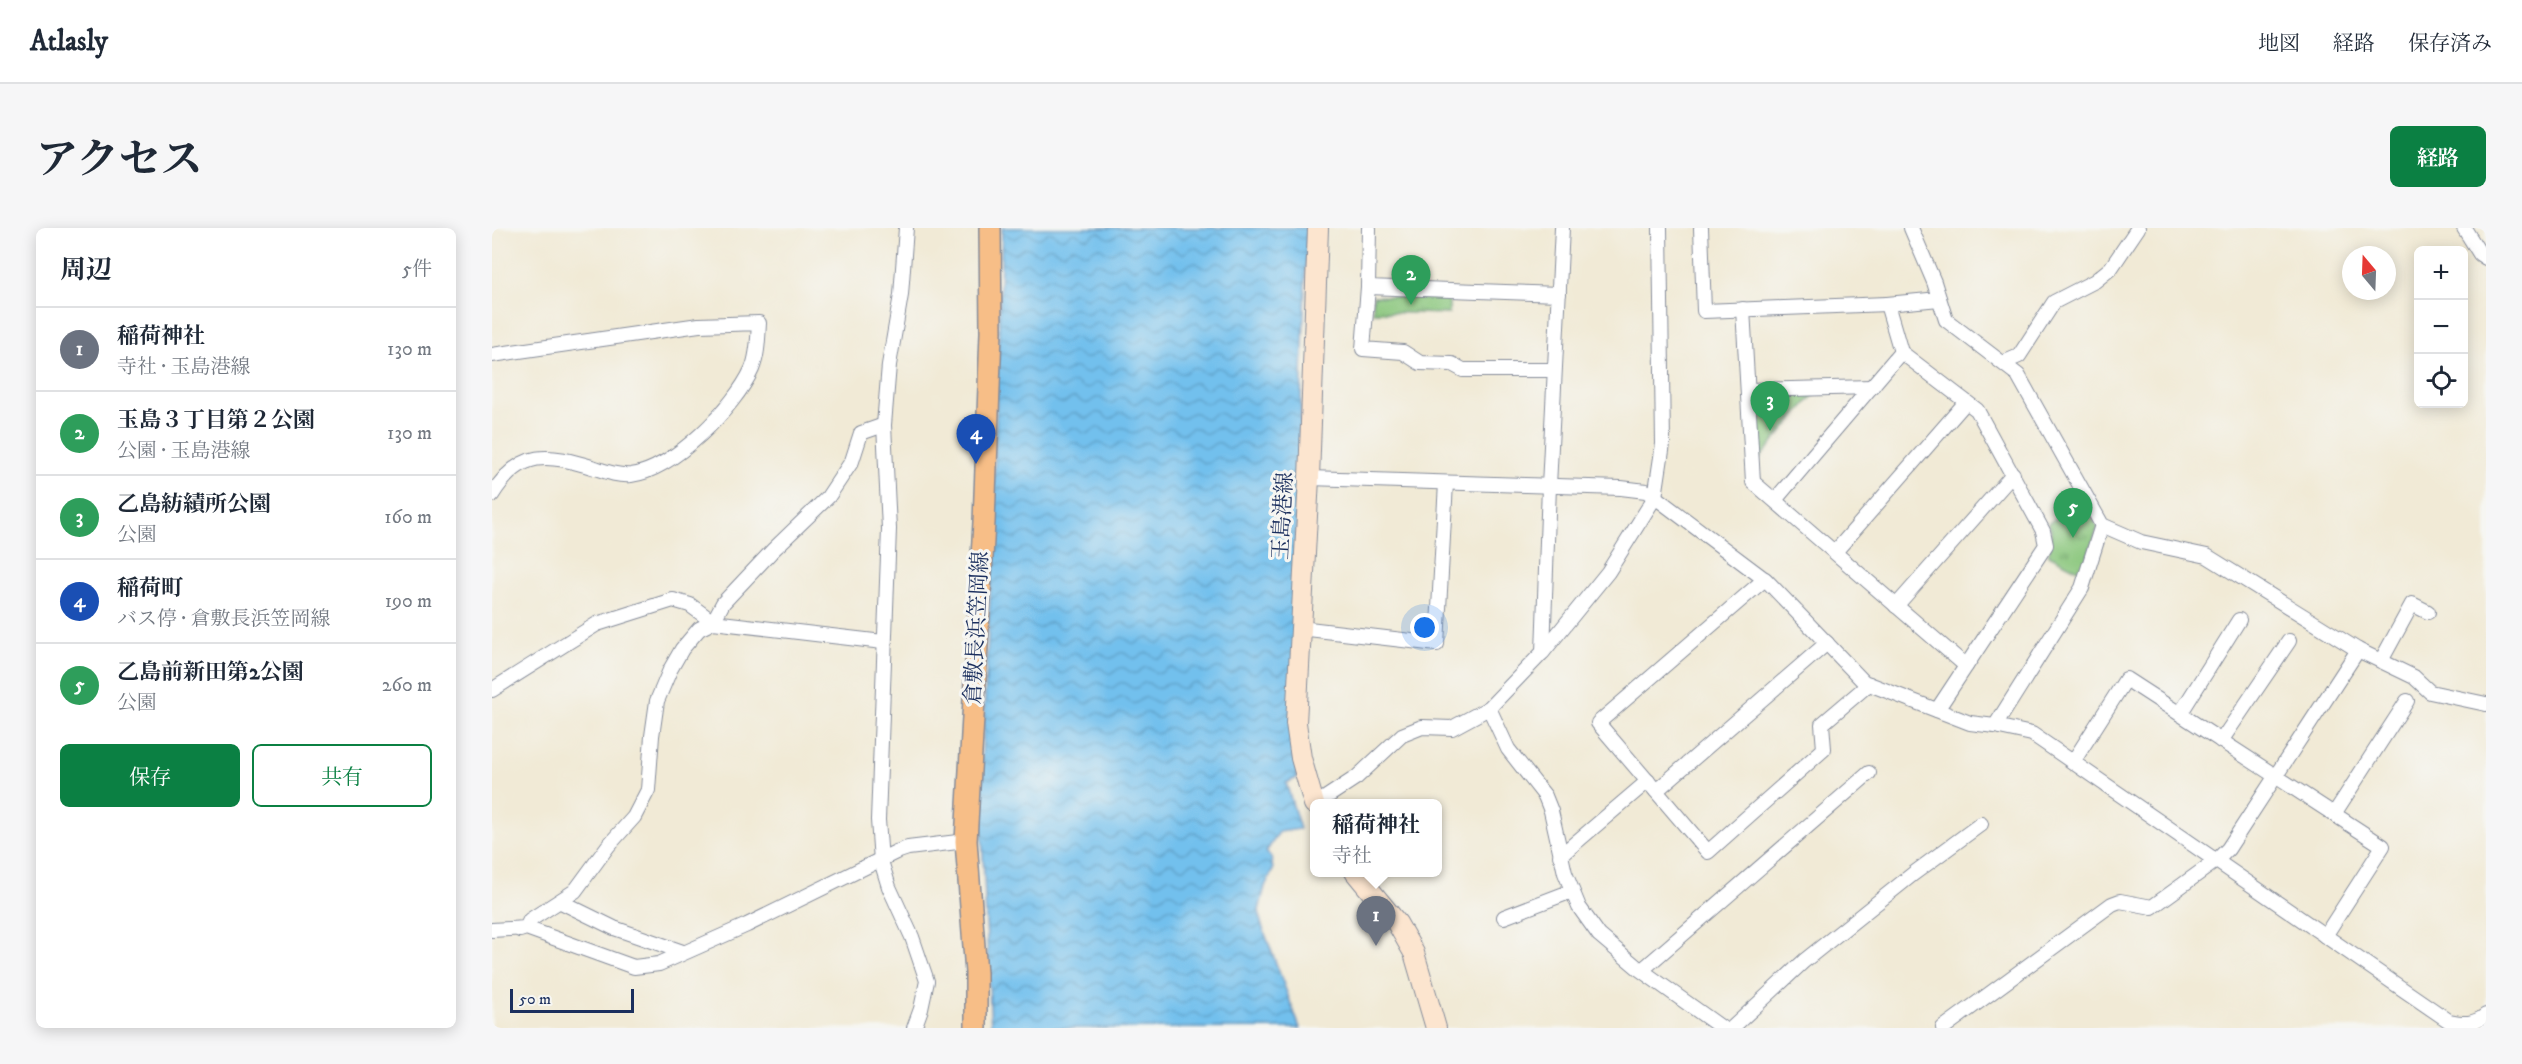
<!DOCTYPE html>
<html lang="ja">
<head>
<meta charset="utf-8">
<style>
  body { margin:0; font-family:"IM FELL DW Pica","Noto Serif JP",serif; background:#f6f6f7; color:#1f2937 }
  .controls { position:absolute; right:18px; top:18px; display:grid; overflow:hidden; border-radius:9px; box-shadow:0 3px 15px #0003 }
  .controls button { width:54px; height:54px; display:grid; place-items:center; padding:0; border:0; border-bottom:2px solid #e0e1e3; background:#fff; color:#1f2937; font:30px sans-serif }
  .compass { position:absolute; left:1850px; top:18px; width:54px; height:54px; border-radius:50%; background:#fff; box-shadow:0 3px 15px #0003; rotate:341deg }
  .scale { position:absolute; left:18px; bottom:15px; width:124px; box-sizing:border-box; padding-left:6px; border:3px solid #1b2f5e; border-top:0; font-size:16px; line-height:21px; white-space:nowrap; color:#1b2f5e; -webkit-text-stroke:4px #f6f6f2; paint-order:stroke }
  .you { position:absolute; left:933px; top:400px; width:21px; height:21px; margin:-15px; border:4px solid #fff; border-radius:50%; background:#1a73e8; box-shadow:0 0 0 9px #1a73e833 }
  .badge { display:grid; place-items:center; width:39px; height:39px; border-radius:50%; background:#0b8043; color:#fff; font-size:20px; font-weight:700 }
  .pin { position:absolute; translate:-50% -50px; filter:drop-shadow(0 2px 3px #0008) }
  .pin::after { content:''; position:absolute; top:32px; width:21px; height:18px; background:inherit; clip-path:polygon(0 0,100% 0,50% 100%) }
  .popup { position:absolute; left:818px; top:571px; width:132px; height:78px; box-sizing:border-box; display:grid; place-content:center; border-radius:9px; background:#fff; filter:drop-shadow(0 2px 4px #0005); font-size:20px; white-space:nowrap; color:#747a83 }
  .popup b { font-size:22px; color:#1f2937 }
  .popup::after { content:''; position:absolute; left:50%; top:100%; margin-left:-12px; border:12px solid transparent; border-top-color:#fff }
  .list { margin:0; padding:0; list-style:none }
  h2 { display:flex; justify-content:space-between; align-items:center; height:78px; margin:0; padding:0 24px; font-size:26px }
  h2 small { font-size:20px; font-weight:400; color:#747a83 }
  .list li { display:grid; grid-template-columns:39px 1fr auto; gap:18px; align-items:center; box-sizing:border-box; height:84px; padding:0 24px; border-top:2px solid #e0e1e3 }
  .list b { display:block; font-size:22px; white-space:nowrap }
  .list p { margin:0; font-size:20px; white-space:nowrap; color:#747a83 }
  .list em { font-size:20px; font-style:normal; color:#747a83 }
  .actions { display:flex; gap:12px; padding:18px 24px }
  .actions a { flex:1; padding:14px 0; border:2px solid #0b8043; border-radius:9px; text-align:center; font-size:21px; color:#0b8043 }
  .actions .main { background:#0b8043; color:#fff }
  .icon { flex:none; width:33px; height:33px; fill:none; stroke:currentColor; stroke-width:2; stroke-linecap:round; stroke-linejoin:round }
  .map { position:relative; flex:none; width:1994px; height:800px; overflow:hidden; border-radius:9px }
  header { display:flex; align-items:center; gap:36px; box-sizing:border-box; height:84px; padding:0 30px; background:#fff; border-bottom:2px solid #e0e1e3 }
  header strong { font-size:28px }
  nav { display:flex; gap:33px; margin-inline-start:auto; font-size:21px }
  .intro { display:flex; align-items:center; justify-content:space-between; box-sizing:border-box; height:144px; padding:0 36px }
  h1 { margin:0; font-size:42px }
  .button { padding:15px 27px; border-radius:9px; background:#0b8043; color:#fff; font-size:21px; font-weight:700 }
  main { display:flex; gap:36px; padding:0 36px }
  aside { flex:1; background:#fff; border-radius:9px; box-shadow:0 3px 15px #0003 }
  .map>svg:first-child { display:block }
  .grass { fill:url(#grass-tufts); stroke:#527a6d; stroke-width:1.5 }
  .water { fill:url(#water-waves); stroke:#4678a6; stroke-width:1.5 }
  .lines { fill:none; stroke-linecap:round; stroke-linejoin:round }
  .street-casing { stroke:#868c9a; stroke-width:16 }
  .secondary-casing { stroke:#868c9a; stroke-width:22 }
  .primary-casing { stroke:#868c9a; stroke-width:24 }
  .street { stroke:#fff; stroke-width:14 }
  .secondary { stroke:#fce5cf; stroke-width:20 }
  .primary { stroke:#f7be87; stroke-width:21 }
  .labels { text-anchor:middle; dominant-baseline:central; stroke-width:6; stroke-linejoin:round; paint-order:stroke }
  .street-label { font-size:22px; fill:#1b2f5e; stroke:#f6f6f2 }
</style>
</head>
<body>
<header>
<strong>Atlasly</strong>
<nav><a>地図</a><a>経路</a><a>保存済み</a></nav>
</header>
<div class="intro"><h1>アクセス</h1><a class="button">経路</a></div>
<main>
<aside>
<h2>周辺<small>5件</small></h2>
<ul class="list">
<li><span class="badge" style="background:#6b7280">1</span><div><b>稲荷神社</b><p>寺社 · 玉島港線</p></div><em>130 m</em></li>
<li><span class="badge" style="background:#2e9e5b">2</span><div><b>玉島３丁目第２公園</b><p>公園 · 玉島港線</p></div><em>130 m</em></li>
<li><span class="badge" style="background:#2e9e5b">3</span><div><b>乙島紡績所公園</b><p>公園</p></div><em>160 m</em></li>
<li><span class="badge" style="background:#1a4fb4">4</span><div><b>稲荷町</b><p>バス停 · 倉敷長浜笠岡線</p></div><em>190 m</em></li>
<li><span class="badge" style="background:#2e9e5b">5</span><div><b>乙島前新田第2公園</b><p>公園</p></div><em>260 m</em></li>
</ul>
<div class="actions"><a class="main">保存</a><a>共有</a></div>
</aside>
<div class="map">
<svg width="1994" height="800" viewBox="0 0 1994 800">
  <defs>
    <pattern id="grass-tufts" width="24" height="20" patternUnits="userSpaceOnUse" patternTransform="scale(1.5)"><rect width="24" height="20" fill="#89c67c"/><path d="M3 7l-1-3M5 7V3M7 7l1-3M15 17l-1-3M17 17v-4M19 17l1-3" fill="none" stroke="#6fa169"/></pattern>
    <pattern id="water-waves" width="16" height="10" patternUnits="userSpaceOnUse" patternTransform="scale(1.5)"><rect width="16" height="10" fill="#72c0ed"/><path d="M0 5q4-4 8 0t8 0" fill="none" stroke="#5d9cc3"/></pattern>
  </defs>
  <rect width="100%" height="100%" fill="#f6f6f2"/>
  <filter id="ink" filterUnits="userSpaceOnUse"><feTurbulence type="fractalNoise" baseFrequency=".0167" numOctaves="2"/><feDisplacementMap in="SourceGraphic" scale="12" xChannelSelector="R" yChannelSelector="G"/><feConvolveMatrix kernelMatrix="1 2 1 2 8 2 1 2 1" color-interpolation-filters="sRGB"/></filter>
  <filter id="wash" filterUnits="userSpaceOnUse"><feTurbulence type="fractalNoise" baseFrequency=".008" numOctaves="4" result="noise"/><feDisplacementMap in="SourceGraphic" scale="24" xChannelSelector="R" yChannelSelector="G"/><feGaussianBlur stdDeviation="1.35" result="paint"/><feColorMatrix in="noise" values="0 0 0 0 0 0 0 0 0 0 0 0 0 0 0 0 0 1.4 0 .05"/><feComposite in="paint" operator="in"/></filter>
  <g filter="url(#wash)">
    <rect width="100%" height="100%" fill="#f1ead6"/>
    <g class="grass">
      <path d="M881 68 957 70V86L881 84Z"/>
      <path d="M1324 164 1266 232 1262 173 1269 167Z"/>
      <path d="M1591 275 1606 299 1590 344 1557 327 1559 301 1556 295Z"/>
    </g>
    <path class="water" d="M510 0H815L803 348 805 550 794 555 808 601 787 604 774 624 779 629 781 642 773 658 767 682 769 695 808 800H499L488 562 499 351Z"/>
  </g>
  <g filter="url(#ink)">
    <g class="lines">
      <defs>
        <g id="street">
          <path d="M414 0 409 67 397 137 392 197 397 301 386 592 389 633 397 659 420 709 435 753 429 781 422 800"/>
          <path d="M877 0 876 59 1067 66"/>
          <path d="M1209 0 1212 83 1395 76 1409 124 1485 182 1551 303 1554 317 1445 482"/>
          <path d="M1419 0 1442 54 1454 92 1526 147 1610 297 1649 314 1715 328 1866 422 1922 449 1938 464 1994 476"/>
          <path d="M1972 0 1988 26 1994 30"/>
          <path d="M876 59 871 121 911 124 928 135 960 136 971 142H1062"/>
          <path d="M1395 76 1447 71"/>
          <path d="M1251 81 1261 254 1474 438"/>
          <path d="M0 127 207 97 267 95C266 110 266 127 260 141 243 179 181 242 139 247 126 248 115 244 103 240 56 226 29 220 0 267"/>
          <path d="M1513 134 1527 128 1562 74 1603 53 1619 40 1646 0"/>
          <path d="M1256 162 1380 159"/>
          <path d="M817 250 1129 260 1154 263 1163 269 1275 353 1372 454 1478 495 1503 498 1540 506 1957 793C1972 796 1982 797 1994 787"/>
          <path d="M1283 272 1409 124"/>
          <path d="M1343 324 1474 174"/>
          <path d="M1273 351 1106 495 1216 624 1332 521 1330 496 1377 456"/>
          <path d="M1404 378 1521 246"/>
          <path d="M808 400 945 416 954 255"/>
          <path d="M1051 424 1057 258 1070 0"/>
          <path d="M1889 433 1920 376 1936 384"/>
          <path d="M0 462 105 396 181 372 198 377 221 394 391 414"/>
          <path d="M997 480 1016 521 1053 568 1059 583 1073 645 1087 679 1107 707 1146 740 1230 800"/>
          <path d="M1688 486 1891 618 1833 708"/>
          <path d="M1503 498 1590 360 1610 297"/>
          <path d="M1729 513 1797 413"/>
          <path d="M1581 534 1634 451 1688 486 1747 392"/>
          <path d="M1164 563 1335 415"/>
          <path d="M824 576 865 549 910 507 930 499 960 500 997 480 1051 424 1116 344 1163 269 1171 216 1168 0"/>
          <path d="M1842 586 1915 473"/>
          <path d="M1068 628 1156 553"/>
          <path d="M69 674 122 700 191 724"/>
          <path d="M1012 689 1080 663"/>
          <path d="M0 702 34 700 38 692 83 663 116 618 142 589 156 562 160 508 165 473 178 442 190 421 207 401 221 394 231 375 281 322 336 269 360 233 369 205 392 197"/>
          <path d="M28 702 34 700 142 739 167 736 255 697 404 624 416 620 474 613"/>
          <path d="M1150 742 1377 545"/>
          <path d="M1240 800 1312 733 1421 646 1489 596"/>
          <path d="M1451 800 1620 676 1628 673 1660 679 1725 632 1736 621 1866 422"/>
        </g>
        <g id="secondary">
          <path d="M822 576 809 530 804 495 817 250 826 0"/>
          <path d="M863 644 905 695 922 725 944 800"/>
        </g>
        <path id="primary" d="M484 800V745L474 613 492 294 499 104 498 0"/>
      </defs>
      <use href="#street" class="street-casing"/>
      <use href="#secondary" class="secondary-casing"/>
      <use href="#primary" class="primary-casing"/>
      <use href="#street" class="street"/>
      <use href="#secondary" class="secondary"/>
      <use href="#primary" class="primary"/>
    </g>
  </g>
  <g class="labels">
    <g class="street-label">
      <text transform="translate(791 288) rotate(-87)">玉島港線</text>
      <text transform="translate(485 400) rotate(-87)">倉敷長浜笠岡線</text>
    </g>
  </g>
</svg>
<div class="controls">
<button>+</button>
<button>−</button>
<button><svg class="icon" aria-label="locate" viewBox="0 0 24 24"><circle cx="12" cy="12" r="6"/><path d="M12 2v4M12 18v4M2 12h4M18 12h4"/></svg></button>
</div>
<svg class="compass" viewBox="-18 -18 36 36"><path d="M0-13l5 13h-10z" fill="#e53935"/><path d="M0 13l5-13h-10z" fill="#747a83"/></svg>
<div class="scale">50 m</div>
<div class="you"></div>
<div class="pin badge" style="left:884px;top:718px;background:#6b7280">1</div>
<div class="popup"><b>稲荷神社</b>寺社</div>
<div class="pin badge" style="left:919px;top:77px;background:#2e9e5b">2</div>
<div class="pin badge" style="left:1278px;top:203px;background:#2e9e5b">3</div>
<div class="pin badge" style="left:484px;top:236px;background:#1a4fb4">4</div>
<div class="pin badge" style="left:1581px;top:310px;background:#2e9e5b">5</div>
</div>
</main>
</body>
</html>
